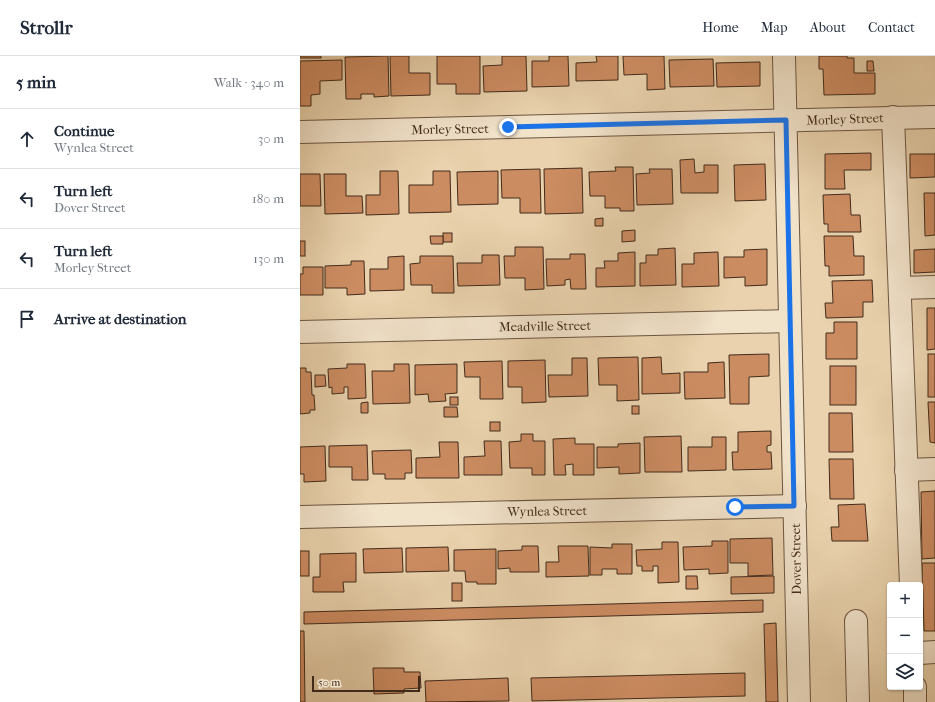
<!DOCTYPE html>
<html lang="en">
<head>
<meta charset="utf-8">
<style>
  body { margin:0; font-family:"IM FELL French Canon",serif; background:#f6f6f7; color:#1f2937 }
  .controls { position:absolute; right:12px; bottom:12px; display:grid; overflow:hidden; border-radius:4px; box-shadow:0 1px 3px #0004 }
  .controls button { width:36px; height:36px; display:grid; place-items:center; padding:0; border:0; border-bottom:1px solid #e0e1e3; background:#fff; color:#1f2937; font:20px sans-serif }
  .scale { position:absolute; left:12px; bottom:10px; width:108px; box-sizing:border-box; padding-left:4px; border:2px solid #432b1b; border-top:0; font-size:11px; line-height:14px; white-space:nowrap; color:#432b1b; -webkit-text-stroke:3px #f1e2ca; paint-order:stroke }
  .stop { position:absolute; width:12px; height:12px; margin:-9px; border:3px solid #1a73e8; border-radius:50%; background:#fff }
  .stop.end { background:#1a73e8; border-color:#fff; box-shadow:0 1px 4px #0008 }
  .list { margin:0; padding:0; list-style:none }
  h2 { display:flex; justify-content:space-between; align-items:center; height:52px; margin:0; padding:0 16px; font-size:17px }
  h2 small { font-size:13px; font-weight:400; color:#747a83 }
  .list li { display:grid; grid-template-columns:26px 1fr auto; gap:12px; align-items:center; box-sizing:border-box; height:60px; padding:0 16px; border-top:1px solid #e0e1e3 }
  .list b { display:block; font-size:15px; white-space:nowrap }
  .list p { margin:0; font-size:13px; white-space:nowrap; color:#747a83 }
  .list em { font-size:13px; font-style:normal; color:#747a83 }
  .icon { flex:none; width:22px; height:22px; fill:none; stroke:currentColor; stroke-width:2; stroke-linecap:round; stroke-linejoin:round }
  .map { position:relative; flex:none; width:635px; height:646px; overflow:hidden }
  header { display:flex; align-items:center; gap:24px; box-sizing:border-box; height:56px; padding:0 20px; background:#fff; border-bottom:1px solid #e0e1e3 }
  header strong { font-size:19px }
  nav { display:flex; gap:22px; margin-inline-start:auto; font-size:14px }
  main { display:flex }
  aside { flex:1; background:#fff }
  .map>svg:first-child { display:block }
  .building { fill:#cc8c62; stroke:#432b1b }
  .lines { fill:none; stroke-linecap:round; stroke-linejoin:round }
  .minor-casing { stroke:#6c5540; stroke-width:24 }
  .minor { stroke:#f1e2ca; stroke-width:22 }
  .route { stroke:#1a73e8; stroke-width:5 }
  .labels { text-anchor:middle; dominant-baseline:central; stroke-width:4; stroke-linejoin:round; paint-order:stroke }
  .street-label { font-size:13px; fill:#432b1b; stroke:#f1e2ca }
</style>
</head>
<body>
<header>
<strong>Strollr</strong>
<nav><a>Home</a><a>Map</a><a>About</a><a>Contact</a></nav>
</header>
<main>
<aside>
<h2>5 min<small>Walk · 340 m</small></h2>
<ul class="list">
<li><svg class="icon" aria-label="ahead" viewBox="0 0 24 24"><path d="M12 20V5M6 11l6-6 6 6"/></svg><div><b>Continue</b><p>Wynlea Street</p></div><em>30 m</em></li>
<li><svg class="icon" aria-label="left" viewBox="0 0 24 24"><path d="M17 20v-9H6M10 6l-5 5 5 5"/></svg><div><b>Turn left</b><p>Dover Street</p></div><em>180 m</em></li>
<li><svg class="icon" aria-label="left" viewBox="0 0 24 24"><path d="M17 20v-9H6M10 6l-5 5 5 5"/></svg><div><b>Turn left</b><p>Morley Street</p></div><em>130 m</em></li>
<li><svg class="icon" aria-label="arrive" viewBox="0 0 24 24"><path d="M6 21V4h12l-3 4 3 4H6"/></svg><div><b>Arrive at destination</b></div></li>
</ul>
</aside>
<div class="map">
<svg width="635" height="646" viewBox="0 0 635 646">
  <rect width="100%" height="100%" fill="#e9d2ad"/>
  <filter id="stains"><feTurbulence type="fractalNoise" baseFrequency=".005" numOctaves="4"/><feColorMatrix values="0 0 0 0 .2 0 0 0 0 .09 0 0 0 0 .02 0 0 0 .5 -.17"/></filter>
  <radialGradient id="worn" r=".72"><stop offset=".6" stop-color="#630" stop-opacity="0"/><stop offset="1" stop-color="#630" stop-opacity=".3"/></radialGradient>
  <g class="building">
    <rect x="0" y="0" width="21" height="2"/>
    <path d="M88 0 89 40 74 41V38H61V43H46L45 1Z"/>
    <path d="M90 0H109V17H130V39L91 40Z"/>
    <path d="M137 0H180V38H156V28H137Z"/>
    <path d="M202 0H226L227 35 184 36 183 10 202 9Z"/>
    <path d="M249 0H268L269 30 232 31V5H249Z"/>
    <path d="M296 0H318V24L276 25V7L297 6Z"/>
    <path d="M323 0H364L365 33 347 34V18L324 19Z"/>
    <path d="M519 0H547V2H554V17H575V38L524 39 523 13H519Z"/>
    <path d="M413 3 414 30 370 31 369 4Z"/>
    <path d="M42 4V24L20 25V38L11 39V50H0V5Z"/>
    <path d="M567 5H573L574 15H567Z"/>
    <path d="M460 6V30L417 31 416 7Z"/>
    <path d="M571 97V114H544L545 133H525V98Z"/>
    <path d="M610 98H635V121L610 122Z"/>
    <path d="M394 103 395 117 404 116V109H418V137H381L380 104Z"/>
    <path d="M465 108 466 144 435 145 434 109Z"/>
    <path d="M315 111H333L334 155H320V152H305V140H290L289 116 316 115Z"/>
    <path d="M282 112 283 157 245 158 244 113Z"/>
    <path d="M240 113 241 157H220V142H202L201 114Z"/>
    <path d="M349 113H372L373 148 337 149 336 118 350 117Z"/>
    <path d="M80 115H98L99 158 66 159V139H80Z"/>
    <path d="M133 115H150L151 156 109 157V129H133Z"/>
    <path d="M198 115V148L158 149 157 116Z"/>
    <path d="M0 118H20L21 150H0Z"/>
    <path d="M24 118H46V140H62L63 157 25 158Z"/>
    <path d="M624 137H635V179L625 180Z"/>
    <path d="M550 138 551 159H560L561 176H528V168H524L523 139Z"/>
    <path d="M303 162V170H295V163Z"/>
    <path d="M335 174V185L322 186V175Z"/>
    <rect x="143" y="177" width="9" height="9"/>
    <path d="M130 180H143V188H131Z"/>
    <path d="M524 180H553L554 200H564V219L529 220V210H525Z"/>
    <rect x="0" y="185" width="5" height="15"/>
    <path d="M215 191H243L244 233 225 234V222H205L204 200H215Z"/>
    <path d="M375 192 376 229 340 230V207H346V199H358V193Z"/>
    <path d="M467 193V229L445 230V221L424 222V201H444V194Z"/>
    <path d="M635 193V216L614 217V194Z"/>
    <path d="M335 196V230L296 231V212H305L304 205H318V197Z"/>
    <path d="M418 196 419 230 382 231V208H394V197Z"/>
    <path d="M270 198H285L286 233H271L270 223 265 224V229L247 230 246 203H270Z"/>
    <path d="M182 199H199L200 229 158 230 157 207H182Z"/>
    <path d="M104 200V234L70 235V213H88V201Z"/>
    <path d="M120 200H153L154 237H132V229H111L110 208 120 207Z"/>
    <path d="M51 205H64L65 238 47 239V232H25V210L51 209Z"/>
    <path d="M3 211H23V239H0V218H3Z"/>
    <path d="M572 224 573 246H563V261L526 262 525 247H533L532 225Z"/>
    <path d="M627 252H635V293L627 294Z"/>
    <path d="M534 266H557V303H526V277H534Z"/>
    <path d="M469 298V320L449 321V348H430L429 299Z"/>
    <rect x="628" y="298" width="7" height="43"/>
    <path d="M338 301 339 344 317 345V329H299L298 302Z"/>
    <path d="M361 301 362 318 380 317V337L342 338V302Z"/>
    <path d="M272 302H287L288 340 249 341 248 319H272Z"/>
    <path d="M245 304 246 346 222 347V331H208V305Z"/>
    <path d="M202 305 203 343H180V321H165L164 306Z"/>
    <path d="M424 306 425 342 385 343 384 316H408V307Z"/>
    <path d="M47 308H65L66 342 48 343V331H44V337L32 338V331L29 332 28 313 47 312Z"/>
    <path d="M94 308H109L110 347 73 348 72 315H94Z"/>
    <path d="M157 308V337L145 338 146 345 129 346 128 338 115 339V309Z"/>
    <rect x="530" y="310" width="26" height="39"/>
    <path d="M0 312H6V316H11L12 339H14L15 354H10V357L0 358Z"/>
    <path d="M15 319H25L26 330 15 331Z"/>
    <rect x="150" y="341" width="8" height="8"/>
    <path d="M68 346V357H61V347Z"/>
    <path d="M628 346H635V387L630 386Z"/>
    <rect x="332" y="350" width="7" height="8"/>
    <path d="M144 351H157L158 361H144Z"/>
    <path d="M529 357H552L553 396H529Z"/>
    <rect x="190" y="366" width="10" height="9"/>
    <path d="M471 375V389L467 390V396H471L472 413 433 414 432 396H438V376Z"/>
    <path d="M221 378H233V385H245V419H232V412H210L209 386 221 385Z"/>
    <path d="M381 380 382 416H345L344 381Z"/>
    <path d="M412 381H426V414L388 415V391H412Z"/>
    <path d="M275 382V388H294V419H273V408L265 409 266 419H254L253 383Z"/>
    <path d="M184 385H201L202 419H164V401L185 400Z"/>
    <path d="M139 386H158L159 422H116V402L140 401Z"/>
    <path d="M340 387V417L319 418V411L297 412V391H318V388Z"/>
    <path d="M67 389 68 424H52V411H29V390Z"/>
    <path d="M25 390 26 425 4 426V418H0V391Z"/>
    <path d="M111 394 112 417H105V423H85V418H73L72 395Z"/>
    <path d="M529 403H553L554 443H530Z"/>
    <path d="M635 435V502L622 503 621 436Z"/>
    <path d="M565 448 568 485H532L531 471H539L538 449Z"/>
    <path d="M472 482 473 519 448 520V507H430V483Z"/>
    <path d="M412 485H428V517L409 518V513L384 514 383 491 412 490Z"/>
    <path d="M362 486H378L379 526 358 527V510H353V515H342V510H337L336 494 362 493Z"/>
    <path d="M312 488H332V518H317V513H302V519H290V491L312 492Z"/>
    <path d="M222 490H238L239 516H210V512L198 513V495L222 494Z"/>
    <path d="M258 490H288L289 520 246 521V506H259Z"/>
    <path d="M148 491 149 515 106 516V492Z"/>
    <path d="M102 492 103 516 64 517 63 493Z"/>
    <path d="M196 493V528H177V526H166L165 515H154V494Z"/>
    <rect x="0" y="495" width="9" height="25"/>
    <path d="M56 497V526H43L44 536H13V521H20V498Z"/>
    <path d="M622 507H635V575H624Z"/>
    <path d="M386 520H397L398 533H386Z"/>
    <path d="M474 520V537L431 538V521Z"/>
    <rect x="152" y="527" width="10" height="18"/>
    <path d="M463 544V556L4 568V556Z"/>
    <path d="M476 567 478 646H466L464 568Z"/>
    <path d="M0 575H4L5 646H0Z"/>
    <path d="M73 612H104V616H120L121 632 104 633V637L74 638Z"/>
    <path d="M445 617V640L232 645 231 622Z"/>
    <path d="M208 622 209 645 126 646 125 625Z"/>
  </g>
  <g class="lines">
    <defs>
      <g id="minor">
        <path d="M484 0 499 646"/>
        <path d="M593 61 611 529"/>
        <path d="M0 76 635 61"/>
        <path d="M600 232 635 231"/>
        <path d="M0 276 490 265"/>
        <path d="M606 414 635 413"/>
        <path d="M0 461 495 450"/>
        <path d="M556 565 558 646"/>
        <path d="M620 597 635 596"/>
        <path d="M615 631V646"/>
      </g>
    </defs>
    <use href="#minor" class="minor-casing"/>
    <use href="#minor" class="minor"/>
  </g>
  <g class="lines">
    <path class="route" d="M208 71 486 64 494 450 435 451"/>
  </g>
  <g class="labels">
    <g class="street-label">
      <text transform="translate(545 63) rotate(-2)">Morley Street</text>
      <text transform="translate(150 73) rotate(-1)">Morley Street</text>
      <text transform="translate(245 270) rotate(-1)">Meadville Street</text>
      <text transform="translate(247 455) rotate(-1)">Wynlea Street</text>
      <text transform="translate(496 503) rotate(-91)">Dover Street</text>
    </g>
  </g>
  <rect width="100%" height="100%" filter="url(#stains)"/>
  <rect width="100%" height="100%" fill="url(#worn)"/>
</svg>
<div class="controls">
<button>+</button>
<button>−</button>
<button><svg class="icon" aria-label="layers" viewBox="0 0 24 24"><path d="M12 4l9 5-9 5-9-5zM3 14l9 5 9-5"/></svg></button>
</div>
<div class="scale">50 m</div>
<div class="stop" style="left:435px;top:451px"></div>
<div class="stop end" style="left:208px;top:71px"></div>
</div>
</main>
</body>
</html>
